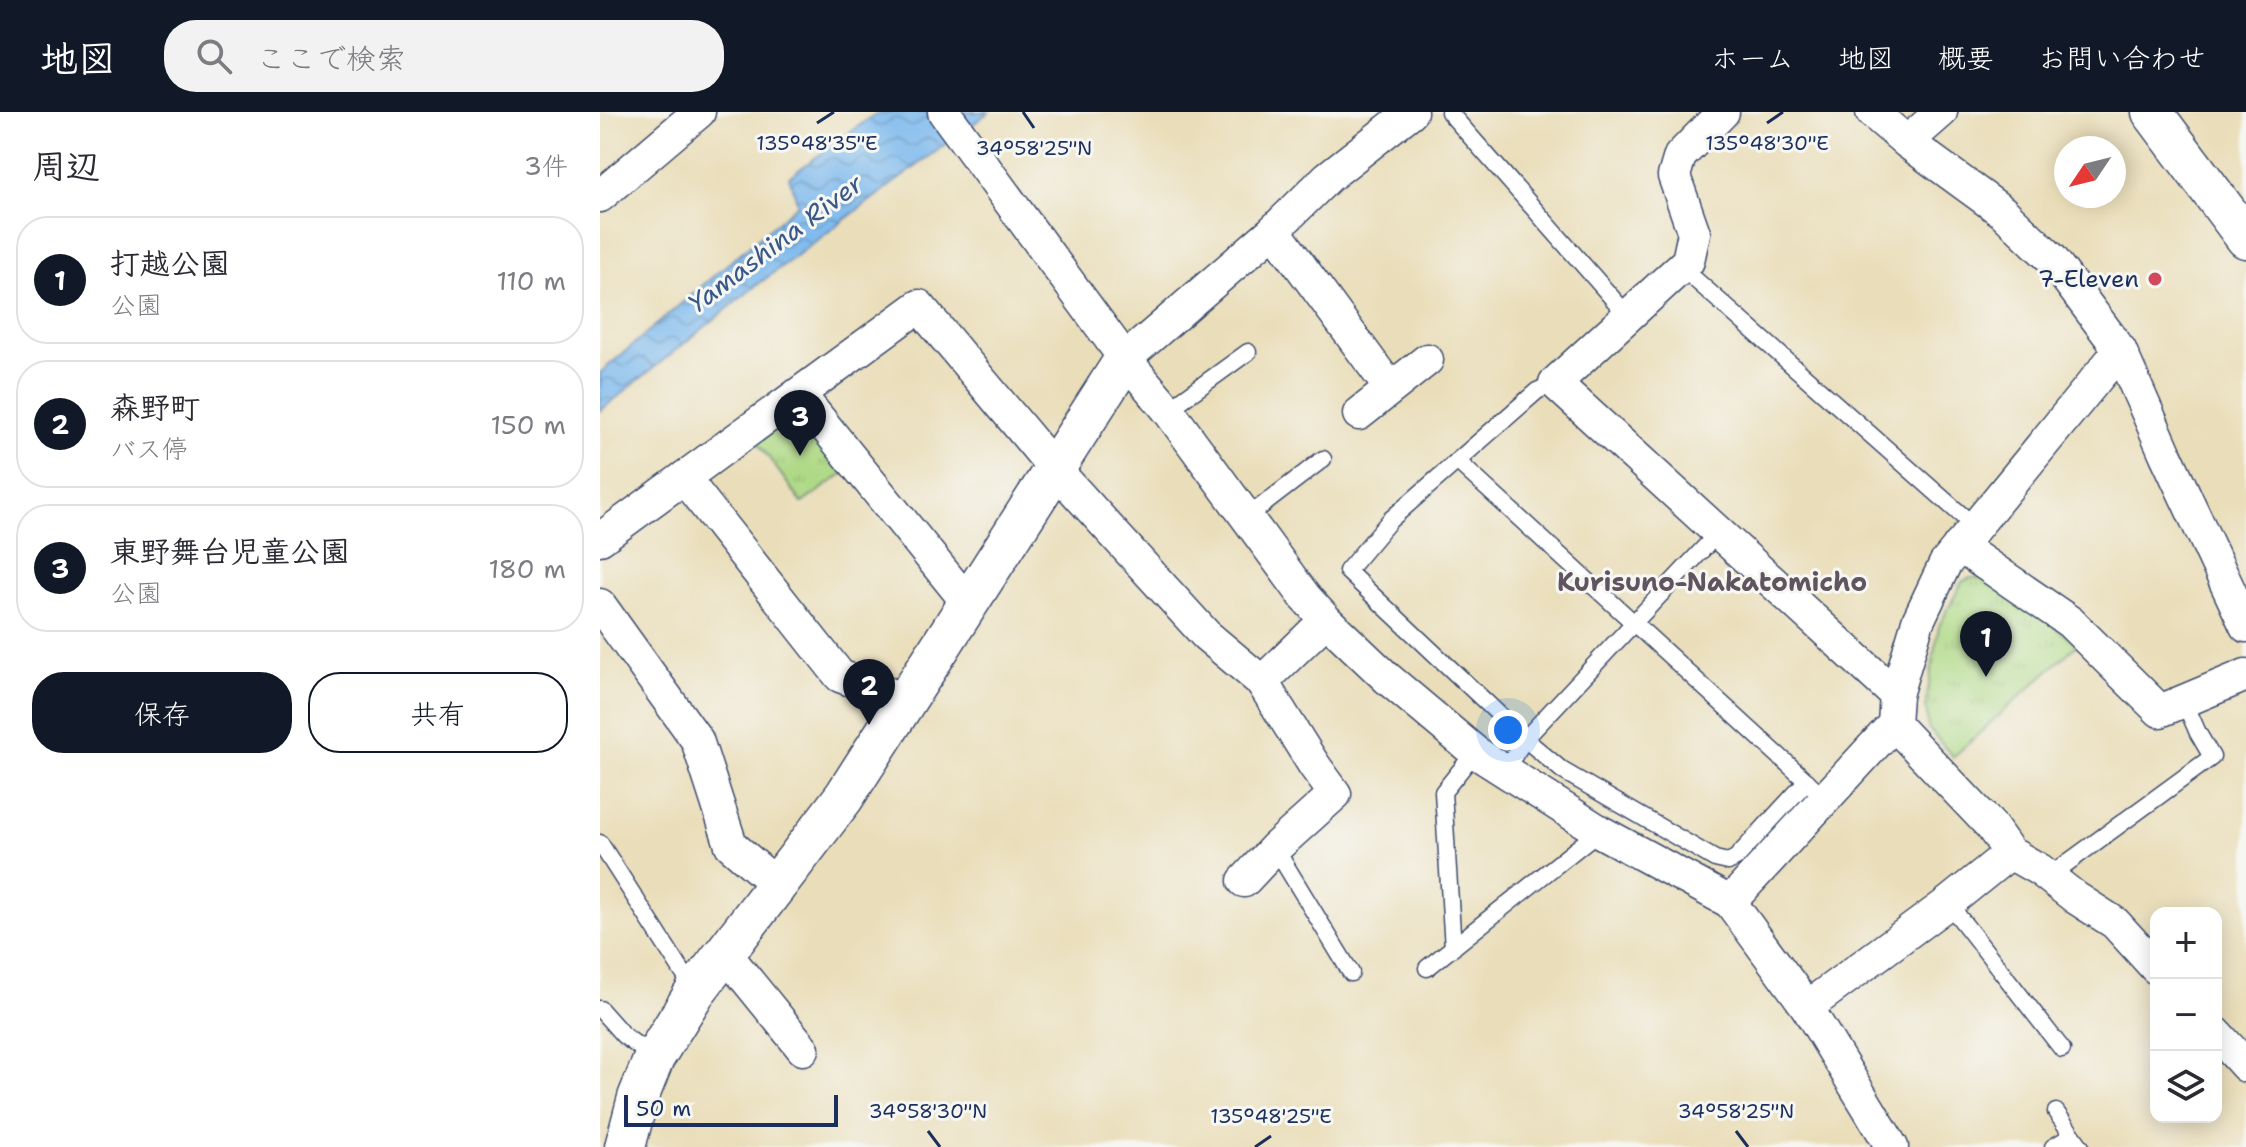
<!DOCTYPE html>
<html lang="ja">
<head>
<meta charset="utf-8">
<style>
  body { margin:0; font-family:"Shantell Sans","Klee One",sans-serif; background:#f2f2f3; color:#2b2b33 }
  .controls { position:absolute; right:24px; bottom:24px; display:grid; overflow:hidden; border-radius:16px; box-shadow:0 4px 20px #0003 }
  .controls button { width:72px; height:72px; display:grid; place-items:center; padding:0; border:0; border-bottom:2px solid #e1e1e2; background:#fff; color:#2b2b33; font:40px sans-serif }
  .compass { position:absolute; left:1454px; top:24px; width:72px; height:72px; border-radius:50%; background:#fff; box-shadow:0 4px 20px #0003; rotate:235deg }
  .scale { position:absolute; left:24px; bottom:20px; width:214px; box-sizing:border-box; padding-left:8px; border:4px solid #1b2f5e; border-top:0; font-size:22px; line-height:28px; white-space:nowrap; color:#1b2f5e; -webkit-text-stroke:6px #f6f6f2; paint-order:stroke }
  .you { position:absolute; left:908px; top:618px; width:28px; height:28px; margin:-20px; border:6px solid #fff; border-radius:50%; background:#1a73e8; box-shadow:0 0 0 12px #1a73e833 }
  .badge { display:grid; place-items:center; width:52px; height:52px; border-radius:50%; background:#111827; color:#fff; font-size:26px; font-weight:700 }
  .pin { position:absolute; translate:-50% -66px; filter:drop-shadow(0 2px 4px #0008) }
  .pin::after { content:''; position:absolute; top:42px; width:28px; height:24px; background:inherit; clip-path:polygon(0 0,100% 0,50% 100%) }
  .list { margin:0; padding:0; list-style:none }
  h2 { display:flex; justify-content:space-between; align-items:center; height:104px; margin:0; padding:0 32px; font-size:34px }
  h2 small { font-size:26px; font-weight:400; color:#7c7c81 }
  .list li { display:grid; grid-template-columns:52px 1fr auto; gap:24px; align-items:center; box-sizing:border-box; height:128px; margin:0 16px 16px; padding:0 16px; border:2px solid #e1e1e2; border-radius:32px }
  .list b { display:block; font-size:30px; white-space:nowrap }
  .list p { margin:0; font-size:26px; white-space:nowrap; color:#7c7c81 }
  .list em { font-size:26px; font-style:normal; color:#7c7c81 }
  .actions { display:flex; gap:16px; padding:24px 32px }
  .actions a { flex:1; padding:18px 0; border:2px solid #111827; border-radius:32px; text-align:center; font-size:28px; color:#111827 }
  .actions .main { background:#111827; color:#fff }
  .icon { flex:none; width:44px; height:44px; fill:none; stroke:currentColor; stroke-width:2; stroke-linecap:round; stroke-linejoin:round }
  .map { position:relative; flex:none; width:1646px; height:1035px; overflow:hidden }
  header { display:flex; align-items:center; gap:48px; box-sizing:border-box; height:112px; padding:0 40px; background:#111827; color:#fff }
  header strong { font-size:38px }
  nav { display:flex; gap:44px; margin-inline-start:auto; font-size:28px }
  .search { width:560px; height:72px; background:#f2f2f3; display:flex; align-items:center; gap:20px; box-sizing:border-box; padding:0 28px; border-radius:32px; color:#7c7c81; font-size:30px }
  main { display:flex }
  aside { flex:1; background:#fff }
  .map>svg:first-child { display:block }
  .park { fill:url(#park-tufts); stroke:#658472; stroke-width:2 }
  .water { fill:url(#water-waves); stroke:#4a74a6; stroke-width:2 }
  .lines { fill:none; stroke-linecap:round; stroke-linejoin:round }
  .service-casing { stroke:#3a496c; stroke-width:19 }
  .minor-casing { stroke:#3a496c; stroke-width:35 }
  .tertiary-casing { stroke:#3a496c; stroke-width:43 }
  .service { stroke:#fff; stroke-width:16 }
  .minor { stroke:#fff; stroke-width:32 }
  .tertiary { stroke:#fff; stroke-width:40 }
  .ticks { fill:none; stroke:#1b2f5e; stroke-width:3 }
  .poi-dot { fill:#d1495b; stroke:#f6f6f2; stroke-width:3 }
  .labels { text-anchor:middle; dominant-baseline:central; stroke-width:6; stroke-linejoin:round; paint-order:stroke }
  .poi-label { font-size:24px; fill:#1b2f5e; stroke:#f6f6f2; text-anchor:end }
  .water-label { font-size:26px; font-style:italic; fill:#385889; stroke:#f6f6f2 }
  .neighbourhood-label { font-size:26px; font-weight:bold; fill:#605461; stroke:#f6f6f2 }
  .ticks-label { font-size:20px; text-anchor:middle; fill:#1b2f5e; stroke:#f6f6f2; stroke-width:6; stroke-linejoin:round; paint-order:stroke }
</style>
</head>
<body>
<header>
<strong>地図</strong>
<div class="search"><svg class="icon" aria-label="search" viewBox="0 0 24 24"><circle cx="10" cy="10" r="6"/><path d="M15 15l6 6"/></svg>ここで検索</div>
<nav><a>ホーム</a><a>地図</a><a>概要</a><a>お問い合わせ</a></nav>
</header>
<main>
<aside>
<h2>周辺<small>3件</small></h2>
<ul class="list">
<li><span class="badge">1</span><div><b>打越公園</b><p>公園</p></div><em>110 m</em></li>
<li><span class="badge">2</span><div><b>森野町</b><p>バス停</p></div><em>150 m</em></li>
<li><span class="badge">3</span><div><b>東野舞台児童公園</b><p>公園</p></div><em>180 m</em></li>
</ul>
<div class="actions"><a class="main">保存</a><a>共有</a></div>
</aside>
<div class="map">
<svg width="1646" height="1035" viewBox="0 0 1646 1035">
  <defs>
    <pattern id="park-tufts" width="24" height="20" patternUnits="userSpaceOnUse" patternTransform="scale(2)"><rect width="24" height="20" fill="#afd985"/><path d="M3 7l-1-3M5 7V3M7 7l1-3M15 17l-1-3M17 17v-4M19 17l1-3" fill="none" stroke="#96bb75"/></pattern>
    <pattern id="water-waves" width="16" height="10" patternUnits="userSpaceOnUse" patternTransform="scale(2)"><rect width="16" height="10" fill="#7ab8ed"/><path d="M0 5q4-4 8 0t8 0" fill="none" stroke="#6396c3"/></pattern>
  </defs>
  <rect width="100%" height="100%" fill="#f6f6f2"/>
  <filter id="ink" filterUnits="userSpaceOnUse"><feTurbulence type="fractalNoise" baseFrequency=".0125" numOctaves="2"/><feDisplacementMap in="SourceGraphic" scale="16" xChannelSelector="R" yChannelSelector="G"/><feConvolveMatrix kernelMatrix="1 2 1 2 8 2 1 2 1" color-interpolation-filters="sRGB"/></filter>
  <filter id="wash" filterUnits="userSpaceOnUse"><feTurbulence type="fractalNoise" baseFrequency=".006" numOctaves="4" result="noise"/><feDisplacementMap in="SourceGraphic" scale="32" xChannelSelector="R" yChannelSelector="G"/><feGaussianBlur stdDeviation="1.8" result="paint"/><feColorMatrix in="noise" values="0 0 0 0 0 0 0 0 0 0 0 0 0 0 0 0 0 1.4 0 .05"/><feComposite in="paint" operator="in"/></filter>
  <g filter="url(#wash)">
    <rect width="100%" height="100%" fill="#eadeba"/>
    <g class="park">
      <path d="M187 306 207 312 244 361 202 391 156 328Z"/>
      <path d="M1370 466H1388L1478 532 1353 645 1328 616 1326 590 1339 514 1362 470Z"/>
    </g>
    <path class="water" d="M293 0H389L157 173 0 299V261L198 92 189 65 274 3Z"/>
  </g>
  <g filter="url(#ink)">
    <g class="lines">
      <defs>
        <g id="service">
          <path d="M849 0 1028 204"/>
          <path d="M1081 155 1375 415"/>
          <path d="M955 271 937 279 790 408 747 459 925 627 963 659 1115 747 1128 750 1136 746 1207 669"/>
          <path d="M568 298 648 240"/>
          <path d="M857 349 1213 675"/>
          <path d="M646 406 723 347"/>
          <path d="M904 659 925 627 1119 420"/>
          <path d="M0 731 94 878"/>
          <path d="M675 736 751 861"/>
          <path d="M1448 765 1612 645 1598 621 1584 589"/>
          <path d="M1348 791 1462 937"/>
          <path d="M853 836 843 680 875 640"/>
          <path d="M827 856 999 719"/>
          <path d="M0 897 23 923 53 945"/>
          <path d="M1456 1000 1481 1035"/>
          <path d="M1453 1035 1472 1024"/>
        </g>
        <g id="minor">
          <path d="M344 0 525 247 568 298 705 485 726 508 787 566 875 640 999 719 1130 790 1207 895 1292 1035"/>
          <path d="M1123 0 1080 44 1074 64 1094 121 1088 149 955 271 1296 583"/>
          <path d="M1272 0 1307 30 1403 100 1428 124 1452 147 1520 238 1566 343 1646 514"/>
          <path d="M1307 30 1341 0"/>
          <path d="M0 84 99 0"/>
          <path d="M674 118 790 276"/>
          <path d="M525 247 674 118 728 65 811 0"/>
          <path d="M199 282 368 491"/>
          <path d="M759 302 827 248"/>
          <path d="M84 366 240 564 306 588"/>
          <path d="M0 427 319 194 454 356 606 523 662 570 726 508"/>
          <path d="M1359 434 1470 510 1560 599 1646 563"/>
          <path d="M0 493 97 628 131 733 176 772"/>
          <path d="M1294 612 1391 714 1410 741 1440 758 1476 786 1515 811 1556 856"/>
          <path d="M644 769 675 736 735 682 714 653 662 570"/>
          <path d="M1130 790 1294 612 1296 583 1318 509 1345 452 1520 238"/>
          <path d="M125 841 203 937"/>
          <path d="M1207 895 1348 791 1410 741"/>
          <path d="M1616 921 1646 954"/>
        </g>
        <g id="tertiary">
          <path d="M1552 0 1646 126"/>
          <path d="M25 1035 38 986 54 946 95 880 244 685 525 247"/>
        </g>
      </defs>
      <use href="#service" class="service-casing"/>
      <use href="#minor" class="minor-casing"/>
      <use href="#tertiary" class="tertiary-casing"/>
      <use href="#service" class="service"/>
      <use href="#minor" class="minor"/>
      <use href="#tertiary" class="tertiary"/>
    </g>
  </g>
  <path class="ticks" d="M423 0 434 16M217 11 234 0M1167 11 1183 0M328 1019 340 1035M1136 1019 1148 1035M655 1035 671 1024"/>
  <circle class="poi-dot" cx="1555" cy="167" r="8"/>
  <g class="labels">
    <g class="poi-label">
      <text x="1539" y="167">7-Eleven</text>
    </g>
    <g class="water-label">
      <text transform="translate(175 131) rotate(-37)">Yamashina River</text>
    </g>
    <g class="neighbourhood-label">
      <text x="1112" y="469">Kurisuno-Nakatomicho</text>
    </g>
  </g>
  <g class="ticks-label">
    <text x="217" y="38">135°48'35"E</text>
    <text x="1167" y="38">135°48'30"E</text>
    <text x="434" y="43">34°58'25"N</text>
    <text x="328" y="1006">34°58'30"N</text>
    <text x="1136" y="1006">34°58'25"N</text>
    <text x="671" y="1011">135°48'25"E</text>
  </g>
</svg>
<div class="controls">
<button>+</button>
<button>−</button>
<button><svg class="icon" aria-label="layers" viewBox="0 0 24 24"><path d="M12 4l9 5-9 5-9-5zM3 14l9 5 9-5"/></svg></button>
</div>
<svg class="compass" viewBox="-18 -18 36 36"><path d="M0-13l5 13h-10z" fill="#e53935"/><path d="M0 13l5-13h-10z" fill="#7c7c81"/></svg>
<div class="scale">50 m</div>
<div class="you"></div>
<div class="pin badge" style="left:1386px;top:565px">1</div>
<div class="pin badge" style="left:269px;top:613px">2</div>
<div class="pin badge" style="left:200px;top:344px">3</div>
</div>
</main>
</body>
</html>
